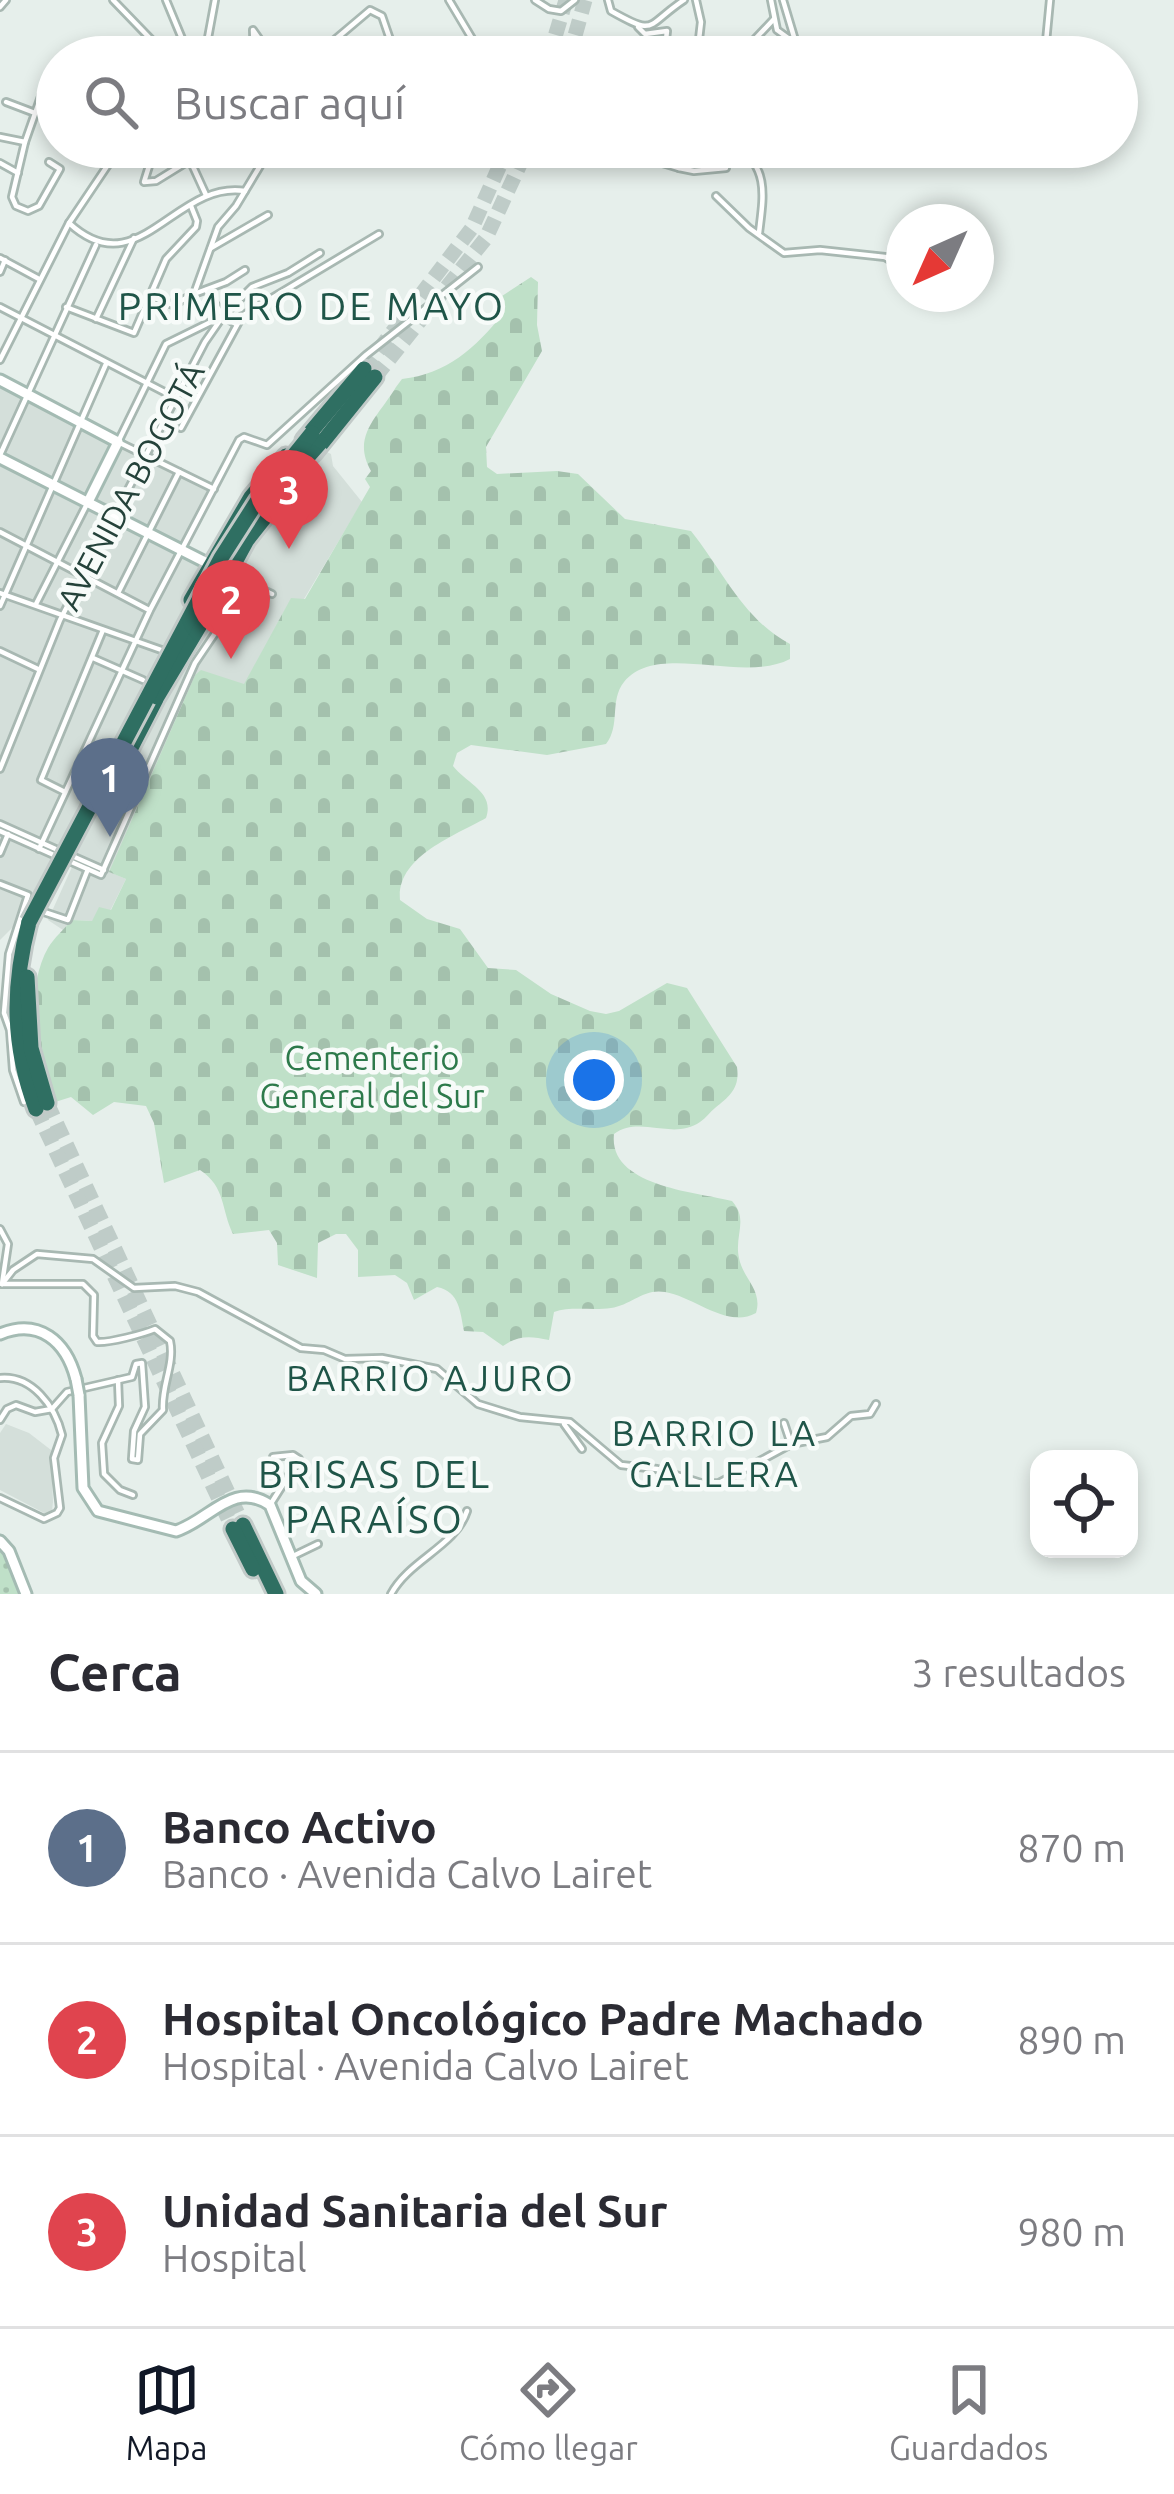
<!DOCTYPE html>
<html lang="es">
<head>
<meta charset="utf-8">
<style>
  body { margin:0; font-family:Ubuntu,sans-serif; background:#f2f2f3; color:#2b2b33 }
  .controls { position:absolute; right:36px; bottom:36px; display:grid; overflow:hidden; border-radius:24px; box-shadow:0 6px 18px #0003 }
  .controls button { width:108px; height:108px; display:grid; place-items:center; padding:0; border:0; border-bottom:3px solid #e1e1e2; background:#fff; color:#2b2b33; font:60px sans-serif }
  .compass { position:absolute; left:886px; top:204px; width:108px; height:108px; border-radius:50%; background:#fff; box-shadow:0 6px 18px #0003; rotate:225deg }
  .you { position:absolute; left:594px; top:1080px; width:42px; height:42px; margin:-30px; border:9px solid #fff; border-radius:50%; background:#1a73e8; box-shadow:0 0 0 18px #1a73e833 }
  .badge { display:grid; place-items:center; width:78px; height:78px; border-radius:50%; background:#111827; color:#fff; font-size:39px; font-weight:700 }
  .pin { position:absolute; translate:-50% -99px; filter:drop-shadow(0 3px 6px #0008) }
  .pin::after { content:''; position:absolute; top:63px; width:42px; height:36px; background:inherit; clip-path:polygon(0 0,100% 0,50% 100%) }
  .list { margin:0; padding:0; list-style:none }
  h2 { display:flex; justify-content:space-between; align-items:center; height:156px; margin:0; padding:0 48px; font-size:51px }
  h2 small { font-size:39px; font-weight:400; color:#7c7c81 }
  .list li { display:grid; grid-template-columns:78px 1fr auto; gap:36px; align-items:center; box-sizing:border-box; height:192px; padding:0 48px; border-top:3px solid #e1e1e2 }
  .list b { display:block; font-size:45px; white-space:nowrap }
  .list p { margin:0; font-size:39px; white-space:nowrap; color:#7c7c81 }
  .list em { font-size:39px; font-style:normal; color:#7c7c81 }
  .icon { flex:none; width:66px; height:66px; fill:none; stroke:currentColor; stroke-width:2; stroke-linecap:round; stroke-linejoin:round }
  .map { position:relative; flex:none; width:1174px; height:1594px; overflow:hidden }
  .search { position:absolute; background:#fff; box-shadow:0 6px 18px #0003; left:36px; right:36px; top:36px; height:132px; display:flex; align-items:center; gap:30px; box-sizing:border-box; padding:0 42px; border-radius:66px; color:#7c7c81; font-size:45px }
  .sheet { height:732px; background:#fff }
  nav { display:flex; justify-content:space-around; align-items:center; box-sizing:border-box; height:168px; border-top:3px solid #e1e1e2; background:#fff; font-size:33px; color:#7c7c81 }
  nav a { display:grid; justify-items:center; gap:6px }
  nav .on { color:#111827 }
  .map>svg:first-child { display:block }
  .built { fill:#d4dfda }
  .cemetery { fill:url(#cemetery-stones) }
  .park { fill:url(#park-dots) }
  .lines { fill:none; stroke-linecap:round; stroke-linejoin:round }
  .highway-tunnel { stroke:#bfccc8; stroke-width:15; stroke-dasharray:15 8; stroke-linecap:butt }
  .street-casing { stroke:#a8b8b2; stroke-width:10 }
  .secondary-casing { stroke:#a4bbb3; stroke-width:15 }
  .highway-casing { stroke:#c2cac8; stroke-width:21 }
  .street { stroke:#fff; stroke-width:4.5 }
  .secondary { stroke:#fff; stroke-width:9 }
  .highway { stroke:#2f6f62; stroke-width:15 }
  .secondary-bridge-casing { stroke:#a4bbb3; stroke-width:15; stroke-linecap:butt }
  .highway-bridge-casing { stroke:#c2cac8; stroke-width:21; stroke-linecap:butt }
  .secondary-bridge { stroke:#fff; stroke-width:9 }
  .highway-bridge { stroke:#2f6f62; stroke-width:15 }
  .labels { text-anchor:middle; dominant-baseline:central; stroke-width:9; stroke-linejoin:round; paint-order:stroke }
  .street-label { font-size:33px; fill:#24423a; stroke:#f7fbf9 }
  .park-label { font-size:33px; fill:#2d7a4b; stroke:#f7fbf9 }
  .neighbourhood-label { font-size:36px; letter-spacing:3px; fill:#1f5548; stroke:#f7fbf9 }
  .quarter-label { font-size:39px; letter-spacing:3px; fill:#1f5548; stroke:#f7fbf9 }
</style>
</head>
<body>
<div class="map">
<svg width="1174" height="1594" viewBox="0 0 1174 1594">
  <defs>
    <pattern id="cemetery-stones" width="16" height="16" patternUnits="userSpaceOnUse" patternTransform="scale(3)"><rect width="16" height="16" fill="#bfe0c8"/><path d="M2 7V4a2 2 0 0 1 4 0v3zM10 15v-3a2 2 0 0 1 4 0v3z" fill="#a4c1ad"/></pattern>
    <pattern id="park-dots" width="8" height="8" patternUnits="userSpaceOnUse" patternTransform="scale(3)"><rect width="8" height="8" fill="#bfe0c8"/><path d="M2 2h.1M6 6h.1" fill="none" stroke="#a4c1ad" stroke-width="1.8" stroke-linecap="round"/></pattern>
  </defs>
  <rect width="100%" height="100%" fill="#e6efeb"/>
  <g class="built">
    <path d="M0 383 209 491 178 551 205 565 148 684 244 548 321 449 331 454 333 466 362 502 304 599H291L243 687 195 675 110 872 126 879 110 911 92 921 72 920 63 930 48 920 77 856 64 850 31 902 30 897 16 924 0 940Z"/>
    <path d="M6 1424 29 1433 51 1450 53 1502 52 1511 46 1514 0 1490V1433Z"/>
  </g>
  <path class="cemetery" d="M531 277 538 282 537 325 542 351 486 447 487 467 497 474 557 471 578 474 625 519 691 531C723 571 744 620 790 644V659C742 684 657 641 624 682 609 701 621 725 606 744L547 755 471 745 457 753 453 766C467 784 495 792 486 818 454 836 396 857 400 900L427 919 460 929 488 968 516 970 551 994 590 1011 606 1014 619 1011 667 983 687 988 737 1067C740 1088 730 1096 715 1108 710 1112 706 1118 700 1122 673 1141 640 1115 614 1134 608 1187 699 1192 732 1201 749 1220 734 1235 739 1258 743 1279 763 1290 756 1313 727 1329 695 1297 665 1292 644 1288 631 1305 611 1308 593 1311 571 1306 554 1312L549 1340C530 1336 519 1335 503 1346L483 1332 464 1331C460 1312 460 1292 437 1287L414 1300 407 1283 395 1275 358 1277V1250L346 1234H336L318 1243 317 1278 278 1265 277 1243 269 1230 233 1234C221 1210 226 1187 200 1170L164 1183 154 1123 146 1106 114 1102 93 1115 71 1097 52 1103C28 1068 26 986 48 948 54 938 64 929 72 920L92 921 99 907 111 910 126 879 109 872 195 675 201 670 244 684 291 598 305 599 370 487 365 479 371 471C351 436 378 417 396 387L402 379C447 374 475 348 503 314L493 309 502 296Z"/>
  <path class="park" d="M0 1541 26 1594H0Z"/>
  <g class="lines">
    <g class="highway-tunnel">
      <path d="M549 57 566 0"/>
      <path d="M569 57 585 0"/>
      <path d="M364 369 472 228 508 147"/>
      <path d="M375 377 486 238 528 147"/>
      <path d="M47 1103 243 1525"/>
      <path d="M36 1109 233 1529"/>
    </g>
    <defs>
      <g id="street">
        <path d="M113 0 168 57"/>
        <path d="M166 0 183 41"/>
        <path d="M449 0 483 57"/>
        <path d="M535 0 549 9 561 11 575 0"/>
        <path d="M608 0 611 11C657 37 645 26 684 0"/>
        <path d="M696 0 701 22 697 57"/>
        <path d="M771 0 777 30 795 43"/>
        <path d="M783 0 800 57"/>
        <path d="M0 7 6 0"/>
        <path d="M638 27 645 34 667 31 665 48 657 57"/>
        <path d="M1046 42 1050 0"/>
        <path d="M368 54 370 57"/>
        <path d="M740 55 774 19"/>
        <path d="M211 57 208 38 215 0"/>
        <path d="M254 57 253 30 267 50 294 57"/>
        <path d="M325 57V48L370 10 382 16 396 57"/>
        <path d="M6 102 35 113"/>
        <path d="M0 137 25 142 44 88 56 74"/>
        <path d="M25 142 12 197 16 206 28 211 39 206 60 169 49 162"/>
        <path d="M155 147 144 182 156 181 190 160 206 195"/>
        <path d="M609 147 679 168 696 153 716 147"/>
        <path d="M655 147 686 161"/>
        <path d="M737 147C770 168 763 198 759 233"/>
        <path d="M0 163 18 173"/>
        <path d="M679 168 694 171 726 168"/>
        <path d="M716 196 749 228 784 253 820 250 885 257 904 269"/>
        <path d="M69 223C138 287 175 180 245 191"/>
        <path d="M211 248 268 215"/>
        <path d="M0 258 39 279"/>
        <path d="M0 272 5 260"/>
        <path d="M206 290 223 316 236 324"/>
        <path d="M194 294 226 282 245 270"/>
        <path d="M152 297 173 305 194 294 218 227 236 206 260 166"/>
        <path d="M0 307 176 398"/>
        <path d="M66 307 134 333 166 259 196 227 197 221 191 206"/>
        <path d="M96 319 134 238"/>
        <path d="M0 360 69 223 120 147"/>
        <path d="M181 428 242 316 379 234"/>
        <path d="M0 455 96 245"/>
        <path d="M214 489 118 442 166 344 223 316"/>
        <path d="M0 532 149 610"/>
        <path d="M233 576 272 594"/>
        <path d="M0 593 167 652"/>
        <path d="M118 593 179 472"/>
        <path d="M36 604 88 502"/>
        <path d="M0 606 106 364"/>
        <path d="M0 651 38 669"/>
        <path d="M93 658 143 680"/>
        <path d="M0 769 60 620 205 342 223 316 252 287 288 273 320 253"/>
        <path d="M65 792 41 780 103 630"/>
        <path d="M0 824 60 851"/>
        <path d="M0 831 56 856"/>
        <path d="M39 849 150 610 239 440 244 437 267 445 366 355 478 267"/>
        <path d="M0 853 8 834"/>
        <path d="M70 855 104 870"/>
        <path d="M67 860 101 875 195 663 249 583"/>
        <path d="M0 884 28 895 9 954 4 1013 10 1030 13 1070 24 1102"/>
        <path d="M41 911 68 920 88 869"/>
        <path d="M0 1229 8 1244 2 1284"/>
        <path d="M2 1284 13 1270 37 1254 93 1259 134 1288 175 1286 198 1292 301 1348 324 1350 345 1359 382 1358 437 1369 478 1404 520 1417 570 1422 621 1465 657 1469 704 1484 719 1483 791 1444 827 1437 851 1416 870 1414 876 1404"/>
        <path d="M2 1284H83L94 1295 93 1336 97 1342C109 1343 143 1334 155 1329L170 1341C175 1364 161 1386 163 1410L140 1434 138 1460 132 1459 134 1431 145 1407 142 1363 136 1364 132 1377 67 1392 52 1409"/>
        <path d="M0 1378C32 1375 55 1406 62 1435L54 1458 60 1508 57 1513 44 1519 0 1498"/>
        <path d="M118 1380 119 1406 102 1443 104 1474 120 1490 133 1495"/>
        <path d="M0 1420 7 1409 16 1405 35 1412 52 1409"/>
        <path d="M784 1423 791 1444"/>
        <path d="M564 1424 582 1449"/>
        <path d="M270 1505 299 1459 293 1455 273 1457"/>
        <path d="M291 1557 318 1544"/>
        <path d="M391 1594C409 1560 456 1546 467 1511"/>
      </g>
      <g id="secondary">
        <path d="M0 380 118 442 88 502"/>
        <path d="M0 458 211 565"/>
        <path d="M0 1334C39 1318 66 1341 76 1379"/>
        <path d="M79 1395 83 1488 98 1511 176 1531C210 1520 233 1480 270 1505L301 1581 316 1594"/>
        <path d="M0 1541 9 1551 26 1594"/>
      </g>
      <g id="highway">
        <path d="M304 440 364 369"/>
        <path d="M313 454 375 377"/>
        <path d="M191 600 251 497 286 456"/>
        <path d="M209 610 247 540 296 478"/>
        <path d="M117 775 156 699"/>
        <path d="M29 922C12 987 12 1045 36 1109"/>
        <path d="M27 977 31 1048 47 1103"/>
        <path d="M243 1525 276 1594"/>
        <path d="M233 1529 253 1569"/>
      </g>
    </defs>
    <use href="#street" class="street-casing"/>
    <use href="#secondary" class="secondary-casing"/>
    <use href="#highway" class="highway-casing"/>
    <use href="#street" class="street"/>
    <use href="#secondary" class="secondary"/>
    <use href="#highway" class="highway"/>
    <defs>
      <path id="secondary-bridge" d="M76 1379 79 1395"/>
      <g id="highway-bridge">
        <path d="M282 486 320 443"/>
        <path d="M157 697 209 610"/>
        <path d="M29 922 221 558 258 500 312 433"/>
      </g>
    </defs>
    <use href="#secondary-bridge" class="secondary-bridge-casing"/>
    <use href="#highway-bridge" class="highway-bridge-casing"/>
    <use href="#secondary-bridge" class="secondary-bridge"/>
    <use href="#highway-bridge" class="highway-bridge"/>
  </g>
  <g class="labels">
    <g class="street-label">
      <text transform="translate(130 486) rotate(-62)">AVENIDA BOGOTÁ</text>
    </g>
    <g class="park-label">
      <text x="372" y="1057">Cementerio<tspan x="372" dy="38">General del Sur</tspan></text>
    </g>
    <g class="neighbourhood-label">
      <text x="431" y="1377">BARRIO AJURO</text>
      <text x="715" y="1432">BARRIO LA<tspan x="715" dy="41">GALLERA</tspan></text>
    </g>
    <g class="quarter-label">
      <text x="312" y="305">PRIMERO DE MAYO</text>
      <text x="375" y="1473">BRISAS DEL<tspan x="375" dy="45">PARAÍSO</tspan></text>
    </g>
  </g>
</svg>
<div class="controls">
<button><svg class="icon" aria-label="locate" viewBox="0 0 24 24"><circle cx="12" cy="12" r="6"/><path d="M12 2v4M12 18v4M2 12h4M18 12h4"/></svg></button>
</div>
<svg class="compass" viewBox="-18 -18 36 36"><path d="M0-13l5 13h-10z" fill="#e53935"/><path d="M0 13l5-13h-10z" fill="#7c7c81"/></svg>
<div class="you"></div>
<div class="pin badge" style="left:110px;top:837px;background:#5c6f8a">1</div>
<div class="pin badge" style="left:231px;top:659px;background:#e0444e">2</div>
<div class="pin badge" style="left:289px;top:549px;background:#e0444e">3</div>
<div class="search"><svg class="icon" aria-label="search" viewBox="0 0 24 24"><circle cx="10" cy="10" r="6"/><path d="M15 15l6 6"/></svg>Buscar aquí</div>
</div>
<section class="sheet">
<h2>Cerca<small>3 resultados</small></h2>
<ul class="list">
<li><span class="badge" style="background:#5c6f8a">1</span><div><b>Banco Activo</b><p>Banco · Avenida Calvo Lairet</p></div><em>870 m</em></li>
<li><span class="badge" style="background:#e0444e">2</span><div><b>Hospital Oncológico Padre Machado</b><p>Hospital · Avenida Calvo Lairet</p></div><em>890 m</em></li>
<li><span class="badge" style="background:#e0444e">3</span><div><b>Unidad Sanitaria del Sur</b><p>Hospital</p></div><em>980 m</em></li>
</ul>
</section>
<nav>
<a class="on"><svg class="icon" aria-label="map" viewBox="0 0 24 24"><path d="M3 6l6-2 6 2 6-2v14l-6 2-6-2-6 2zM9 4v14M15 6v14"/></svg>Mapa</a>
<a><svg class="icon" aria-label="directions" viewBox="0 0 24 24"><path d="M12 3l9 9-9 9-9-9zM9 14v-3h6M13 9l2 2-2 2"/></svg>Cómo llegar</a>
<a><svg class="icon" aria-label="saved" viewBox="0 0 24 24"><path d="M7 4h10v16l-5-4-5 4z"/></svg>Guardados</a>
</nav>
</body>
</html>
